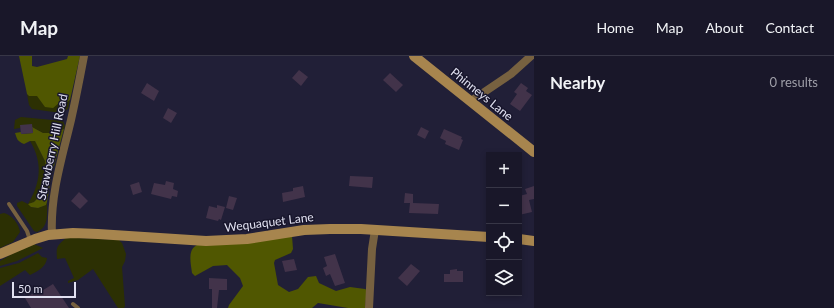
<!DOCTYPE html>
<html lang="en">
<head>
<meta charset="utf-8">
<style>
  body { margin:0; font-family:Lato,sans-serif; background:#262435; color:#f1f3f6 }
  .controls { position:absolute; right:12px; bottom:12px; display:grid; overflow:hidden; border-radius:0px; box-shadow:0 2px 6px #0003 }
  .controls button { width:36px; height:36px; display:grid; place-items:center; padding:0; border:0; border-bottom:1px solid #373646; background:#191729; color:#f1f3f6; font:20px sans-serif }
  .scale { position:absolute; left:12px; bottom:10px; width:64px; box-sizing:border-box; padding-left:4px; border:2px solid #e1e1f1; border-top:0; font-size:11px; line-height:14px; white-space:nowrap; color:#e1e1f1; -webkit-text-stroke:3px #18162c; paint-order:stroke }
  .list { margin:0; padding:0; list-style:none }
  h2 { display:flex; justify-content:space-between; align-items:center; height:52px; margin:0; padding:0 16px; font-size:17px }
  h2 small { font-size:13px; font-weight:400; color:#9f9fa8 }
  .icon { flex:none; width:22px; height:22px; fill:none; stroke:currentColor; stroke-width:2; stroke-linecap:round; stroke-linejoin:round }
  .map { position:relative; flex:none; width:534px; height:252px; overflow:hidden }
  header { display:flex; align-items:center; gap:24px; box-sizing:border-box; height:56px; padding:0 20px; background:#191729; border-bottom:1px solid #373646 }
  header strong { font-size:19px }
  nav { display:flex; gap:22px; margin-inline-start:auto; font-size:14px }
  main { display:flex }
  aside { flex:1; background:#191729 }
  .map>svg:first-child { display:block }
  .green { fill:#2c3003 }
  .forest { fill:#505701 }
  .building { fill:#42334a }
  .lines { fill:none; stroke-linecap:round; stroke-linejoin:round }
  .service { stroke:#776140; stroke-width:4 }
  .minor { stroke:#776140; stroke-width:8 }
  .secondary { stroke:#a7854e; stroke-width:10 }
  .labels { text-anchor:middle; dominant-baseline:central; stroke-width:3; stroke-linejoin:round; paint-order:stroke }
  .street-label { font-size:12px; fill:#e1e1f1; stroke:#18162c }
</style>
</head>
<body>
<header>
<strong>Map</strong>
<nav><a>Home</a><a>Map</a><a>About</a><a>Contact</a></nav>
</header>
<main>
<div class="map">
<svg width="534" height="252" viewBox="0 0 534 252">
  <rect width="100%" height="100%" fill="#211f37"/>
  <g class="green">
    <path d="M27 38 30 40 37 39 59 47 64 48 70 44 68 53 61 57 32 53 29 49Z"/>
    <path d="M21 61 63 65 65 70 64 73 53 77H43L32 71V68L20 72 14 73 15 64Z"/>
    <path d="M32 84 35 85 45 105 46 115 38 142 34 146 29 148 31 151 38 152 46 149 47 146C47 158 49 171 37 176L34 175 17 150V147L22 145 28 148C41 126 43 107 30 85Z"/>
    <path d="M4 157C12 159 19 168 20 176L13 186 0 192V158Z"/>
    <path d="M66 182H77L119 184 122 187 126 198 125 205 122 211 125 250 124 252H118L93 213 78 224 68 227V225L74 222 65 202 57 203C56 190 57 190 66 182Z"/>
    <path d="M34 188 43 192 17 205 0 210V205L17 195Z"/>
    <path d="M38 197 42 201 47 202C46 211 38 215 30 219L25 214 0 230V212L19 207Z"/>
  </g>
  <g class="forest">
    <path d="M19 0H32V10L37 11 67 3 68 0H80L70 44 64 48 59 47 53 52 45 51 37 40H29L27 38Z"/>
    <path d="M32 71 43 77H53L64 73 51 121 47 146 46 149 38 152 31 151 28 148 34 146 38 142 46 115 45 105 35 85H30L24 88C17 85 17 83 15 77L21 76V78L33 77Z"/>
    <path d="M292 180 293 193 291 197 275 204 274 207 278 229 289 236 298 233 308 221 316 220 319 227 336 235 350 231 365 233 367 234 365 252H348L318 247 312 252H228L229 249 243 230 240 222 227 209 213 210 195 220 192 217C191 208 187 194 197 189Z"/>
  </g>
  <g class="building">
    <path d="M299 14 308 21 301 30 292 22Z"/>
    <path d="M390 17 403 29 396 36 383 24Z"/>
    <path d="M147 27 159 35 154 45 141 37Z"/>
    <path d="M521 27 528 32 526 35 532 39 520 55 510 48 517 38 514 36Z"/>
    <path d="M168 52 177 57 171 67 163 62Z"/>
    <path d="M32 68 33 77 21 78 20 69Z"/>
    <path d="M421 71 429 75 425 83 417 79Z"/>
    <path d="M444 73 462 81 461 83 463 84 459 94 445 88 446 85 440 82Z"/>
    <path d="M350 120 373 121 372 132 349 130Z"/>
    <path d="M166 125 174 127 173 133 178 135 177 141 172 140 171 143 151 138 154 127 165 129Z"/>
    <path d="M139 126 142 136 133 139 130 129Z"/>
    <path d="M303 130 305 141 283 146 282 137 293 135V132Z"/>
    <path d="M534 130V143L529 144 532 156 519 159V149H521L519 140 527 138 525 133Z"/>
    <path d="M79 136 88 145 80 153 71 145Z"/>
    <path d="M405 137 413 138V147L439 148 438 158 409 157 410 147H404Z"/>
    <path d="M229 140 237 142 233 154 226 152Z"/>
    <path d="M217 149 225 151 221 164 219 163 218 165 206 162 209 150 217 152Z"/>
    <path d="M335 198 345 227 335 230 330 218 326 220 323 212 327 210 324 201Z"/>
    <path d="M294 203 297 214 285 216 282 205Z"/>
    <path d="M411 208 420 215 407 230 398 222Z"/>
    <path d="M457 213V215H463V226H444V218H450V214Z"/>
    <path d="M209 222 227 223V234H219L217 252H212V233H209Z"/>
    <path d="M53 228 69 252H31L25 242 39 234 40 236Z"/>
  </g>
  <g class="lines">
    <g class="service">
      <path d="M9 148 27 175 30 184"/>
      <path d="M73 248 78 252"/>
    </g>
    <g class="minor">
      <path d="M471 45 511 18 531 0"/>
      <path d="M52 179C50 139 62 102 71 64 76 42 80 21 84 0"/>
      <path d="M369 252 372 193 375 174"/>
    </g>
    <g class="secondary">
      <path d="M414 0 534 96"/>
      <path d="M519 183 534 185"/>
      <path d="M0 198 35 183 48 179 73 177 98 178 206 185 247 183 304 174 330 173H361L489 181"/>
    </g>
  </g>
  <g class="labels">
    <g class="street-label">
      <text transform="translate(482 38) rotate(39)">Phinneys Lane</text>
      <text transform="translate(52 91) rotate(-78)">Strawberry Hill Road</text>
      <text transform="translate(269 166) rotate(-7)">Wequaquet Lane</text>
    </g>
  </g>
</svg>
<div class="controls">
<button>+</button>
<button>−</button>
<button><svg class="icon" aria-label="locate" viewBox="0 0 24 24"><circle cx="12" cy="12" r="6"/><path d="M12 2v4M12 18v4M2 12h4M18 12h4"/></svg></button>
<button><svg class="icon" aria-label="layers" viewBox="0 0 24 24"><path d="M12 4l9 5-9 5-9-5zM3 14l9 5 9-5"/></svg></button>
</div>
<div class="scale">50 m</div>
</div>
<aside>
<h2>Nearby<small>0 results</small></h2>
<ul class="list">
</ul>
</aside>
</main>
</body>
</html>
